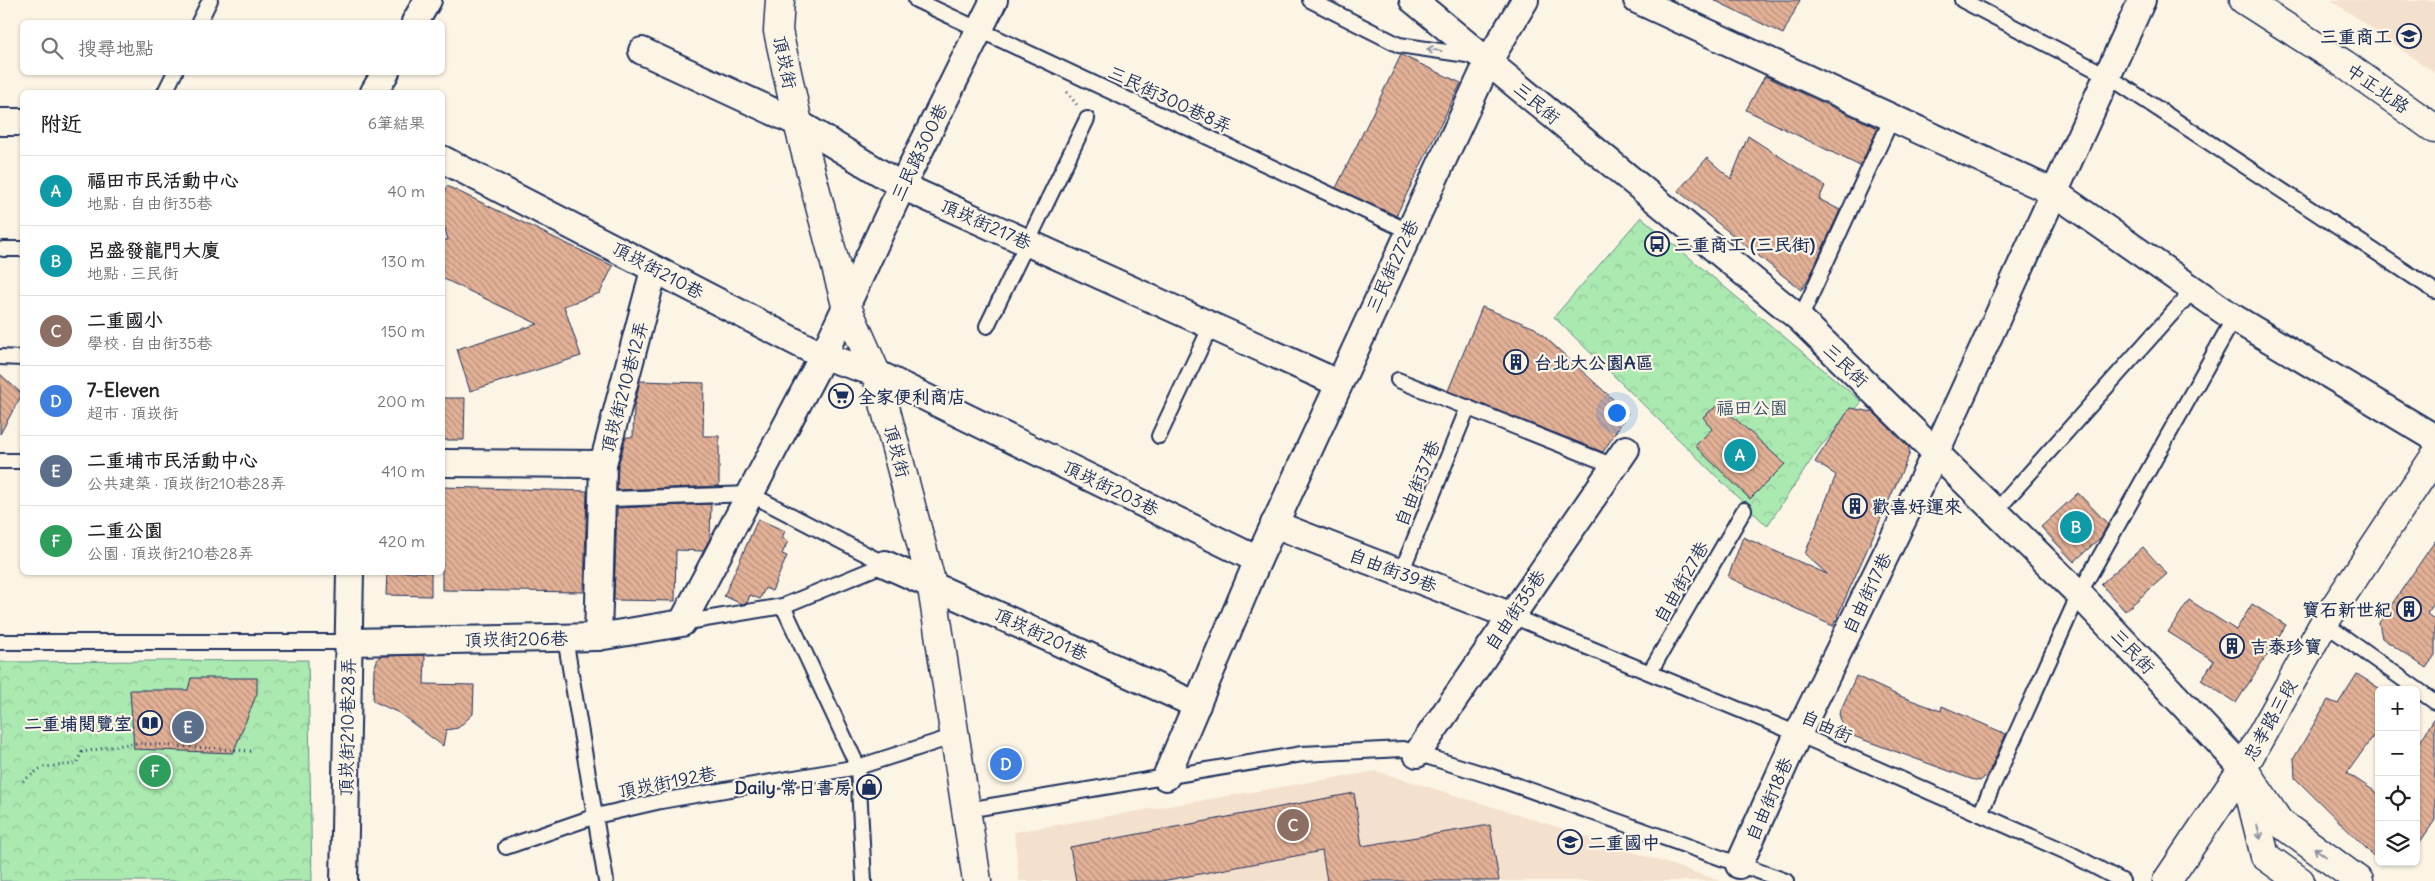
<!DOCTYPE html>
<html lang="zh-TW">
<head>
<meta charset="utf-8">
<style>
  body { margin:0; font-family:Delius,"LXGW WenKai TC",sans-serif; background:#f2f2f2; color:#202124 }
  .controls { position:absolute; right:15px; bottom:15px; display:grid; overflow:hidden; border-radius:8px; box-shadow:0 1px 4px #0004 }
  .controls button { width:45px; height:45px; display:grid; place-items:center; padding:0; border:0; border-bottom:1px solid #e0e0e0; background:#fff; color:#202124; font:25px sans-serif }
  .you { position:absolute; left:1616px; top:412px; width:18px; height:18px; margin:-12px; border:4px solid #fff; border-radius:50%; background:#1a73e8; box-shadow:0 0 0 8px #1a73e833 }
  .badge { display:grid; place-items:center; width:32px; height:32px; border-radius:50%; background:#1b2f5e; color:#fff; font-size:16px; font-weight:700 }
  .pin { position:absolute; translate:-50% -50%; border:2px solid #fff; box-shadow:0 1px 5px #0006 }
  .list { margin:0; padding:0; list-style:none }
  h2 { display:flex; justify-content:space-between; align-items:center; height:65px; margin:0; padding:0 20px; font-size:21px }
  h2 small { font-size:16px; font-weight:400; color:#757577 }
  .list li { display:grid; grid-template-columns:32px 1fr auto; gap:15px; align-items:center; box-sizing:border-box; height:70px; padding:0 20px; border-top:1px solid #e0e0e0 }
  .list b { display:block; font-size:19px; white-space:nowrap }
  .list p { margin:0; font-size:16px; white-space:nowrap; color:#757577 }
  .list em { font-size:16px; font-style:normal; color:#757577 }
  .icon { flex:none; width:28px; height:28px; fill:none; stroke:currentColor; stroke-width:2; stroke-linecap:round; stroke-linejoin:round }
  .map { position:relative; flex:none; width:2435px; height:881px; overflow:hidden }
  .search { position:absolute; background:#fff; box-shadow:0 1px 4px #0004; left:20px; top:20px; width:425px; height:55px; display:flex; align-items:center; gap:12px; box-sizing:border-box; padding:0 18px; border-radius:8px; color:#757577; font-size:19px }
  .panel { position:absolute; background:#fff; box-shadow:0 1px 4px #0004; left:20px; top:90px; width:425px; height:485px; border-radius:8px }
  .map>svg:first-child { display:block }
  .built { fill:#f4e1cd }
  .park { fill:url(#park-crowns); stroke:#628c87 }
  .building { fill:url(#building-back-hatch); stroke:#1b2f5e }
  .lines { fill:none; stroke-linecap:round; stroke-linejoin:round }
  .service-casing { stroke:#1b2f5e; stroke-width:18 }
  .minor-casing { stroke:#1b2f5e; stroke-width:30 }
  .tertiary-casing { stroke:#1b2f5e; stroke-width:31 }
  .secondary-casing { stroke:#1b2f5e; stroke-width:31 }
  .path { stroke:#1b2f5e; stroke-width:3; stroke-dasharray:1 4; stroke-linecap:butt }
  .service { stroke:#fcf5e5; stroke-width:14 }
  .minor { stroke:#fcf5e5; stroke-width:26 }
  .tertiary { stroke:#fcf5e5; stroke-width:28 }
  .secondary { stroke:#fcf5e5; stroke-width:28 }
  .oneway { stroke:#8c92a2 }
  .labels { text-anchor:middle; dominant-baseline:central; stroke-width:4.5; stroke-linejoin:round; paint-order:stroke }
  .poi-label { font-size:18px; font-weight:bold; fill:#1b2f5e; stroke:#fcf5e5; text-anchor:start }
  .street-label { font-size:18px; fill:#1b2f5e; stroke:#fcf5e5 }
  .park-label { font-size:18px; fill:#38546e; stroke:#fcf5e5 }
</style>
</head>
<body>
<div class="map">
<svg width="2435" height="881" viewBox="0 0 2435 881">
  <defs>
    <pattern id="park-crowns" width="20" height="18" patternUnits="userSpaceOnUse" patternTransform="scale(1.25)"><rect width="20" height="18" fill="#aae9b0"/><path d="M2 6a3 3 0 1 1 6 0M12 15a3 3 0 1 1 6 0" fill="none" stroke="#92c89a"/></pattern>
    <pattern id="building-back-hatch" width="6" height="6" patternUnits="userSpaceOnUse" patternTransform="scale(1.25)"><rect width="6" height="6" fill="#e3b196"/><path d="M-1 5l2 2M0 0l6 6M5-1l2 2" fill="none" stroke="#b7907e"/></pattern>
  </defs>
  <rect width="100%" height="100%" fill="#fcf5e5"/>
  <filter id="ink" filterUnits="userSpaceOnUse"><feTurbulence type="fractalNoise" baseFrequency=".02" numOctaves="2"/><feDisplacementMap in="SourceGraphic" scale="10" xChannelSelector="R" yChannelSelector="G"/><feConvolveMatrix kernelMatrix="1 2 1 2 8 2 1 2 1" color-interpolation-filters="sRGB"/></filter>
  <g filter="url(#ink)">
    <g class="built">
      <path d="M2331 0H2435V73Z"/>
      <path d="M1376 771 1530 818 1721 881H1019L1014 832Z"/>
    </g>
    <g class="park">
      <path d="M1641 217 1862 402 1820 447 1767 526 1554 317Z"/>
      <path d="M308 660 312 881H0V662Z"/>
    </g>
    <g class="building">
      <path d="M1714 0H1800L1783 34Z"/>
      <path d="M1401 55 1461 83 1396 216 1336 188Z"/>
      <path d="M1765 76 1878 128 1860 166 1746 110Z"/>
      <path d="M1748 136 1825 186 1819 199 1840 210 1810 276 1801 290 1678 191 1707 158 1731 179Z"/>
      <path d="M447 186 613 266 600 293 564 306 581 356 470 391 457 349 538 324 442 278V240H448L442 218V196Z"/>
      <path d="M1482 307 1535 328 1628 413 1603 452 1448 391Z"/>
      <path d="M0 374 22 394 0 434Z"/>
      <path d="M640 381 704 383 703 436H719V486L617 490 618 466 626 437H633L634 407Z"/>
      <path d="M442 398H465L464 440H442Z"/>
      <path d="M1719 404 1785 464 1750 499 1695 446 1712 429 1703 417Z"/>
      <path d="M1850 408 1873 412 1908 446 1910 453 1833 626 1728 577 1743 537 1827 574 1805 554 1836 475 1815 462Z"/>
      <path d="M442 487 587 491 584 592 442 590Z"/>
      <path d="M2078 493 2108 524 2101 537 2074 562 2041 527Z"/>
      <path d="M711 504 710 538 703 551 676 550 675 601 614 600 617 508Z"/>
      <path d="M758 519 785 531 782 538 788 541 782 554 787 556 772 591 765 588 760 599 750 595 747 603 742 604 724 596Z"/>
      <path d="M2435 541V602L2427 614 2435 620V655L2426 668 2382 638 2379 623Z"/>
      <path d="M2143 547 2167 574 2125 611 2101 584Z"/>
      <path d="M387 572H431V596L386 595Z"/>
      <path d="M2189 600 2236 630 2252 604 2286 625 2236 703 2201 680 2214 661 2168 632Z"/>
      <path d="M425 655 424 684 474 685 473 714 458 728 446 730 443 746 399 713 373 701 374 669 378 658 381 656Z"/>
      <path d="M2357 674 2379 688V728L2347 773 2379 794V861L2295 778 2294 758 2328 700 2338 704Z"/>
      <path d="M1856 676 1897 695 1941 711 1942 706 2006 734 1988 774 1980 781 1971 779 1845 733 1839 714Z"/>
      <path d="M191 678H257V693L233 753 134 749 130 690H188Z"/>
      <path d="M2435 717V820L2416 848V749Z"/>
      <path d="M1354 793 1362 846 1490 825 1499 881H1327L1322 851 1162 881H1076L1070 847Z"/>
    </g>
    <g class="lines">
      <defs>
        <g id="service">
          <path d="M916 0 1408 231"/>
          <path d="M1310 0 1399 45 1474 56"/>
          <path d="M1962 0 2108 76 2435 291"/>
          <path d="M199 22 210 0"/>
          <path d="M165 92 175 72"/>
          <path d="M3 249H22"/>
          <path d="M1800 319 1892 118"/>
          <path d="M987 326 1087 119"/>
          <path d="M0 357 22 358"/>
          <path d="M1398 380 1614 466"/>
          <path d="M1159 436 1211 326"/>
          <path d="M0 461H22"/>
          <path d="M612 499 750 494 885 564 783 606"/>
          <path d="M1995 512 2193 290"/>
          <path d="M1401 573 1468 407"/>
          <path d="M1512 616 1798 734 2071 854 2122 881"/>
          <path d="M682 623 783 606 858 767 864 881"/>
          <path d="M2324 623 2435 702"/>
          <path d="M565 638 606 881"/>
          <path d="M0 642H349"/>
          <path d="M1650 672 1744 510"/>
          <path d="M967 810 1302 754 1403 749 1490 776 1786 881"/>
          <path d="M1980 814 2079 594 2234 318"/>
          <path d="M506 847 596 816 661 801 858 767 955 736"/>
        </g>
        <g id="minor">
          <path d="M1413 0 1800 319 2079 594 2243 768"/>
          <path d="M1637 0 2055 193 2234 318 2435 438"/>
          <path d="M415 22 428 0"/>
          <path d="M642 51 798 123 902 186 1338 383"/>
          <path d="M374 92 386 72"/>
          <path d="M0 122H22"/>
          <path d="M442 159 823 356 876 373 1258 560 1488 62 1525 0"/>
          <path d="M442 463 603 464 654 270"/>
          <path d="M1274 524 1512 616"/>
          <path d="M885 564 1197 705"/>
          <path d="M598 637 603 464"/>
          <path d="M349 642 598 637 682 623 823 356 902 186 994 0"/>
          <path d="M1417 754 1626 449"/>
          <path d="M1166 777 1258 560"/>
          <path d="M1739 865 1798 734 1936 452 2142 0"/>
          <path d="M344 881 350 572"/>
        </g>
        <g id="tertiary">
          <path d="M780 0 778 31 798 123 846 305 876 373 931 581 977 881"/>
          <path d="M2243 768 2279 822 2359 881"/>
          <path d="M2248 787 2265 856 2300 881"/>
          <path d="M2167 881 2243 768 2324 623 2435 456"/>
        </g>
        <path id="secondary" d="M2244 0 2344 64 2435 129"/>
      </defs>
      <use href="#service" class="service-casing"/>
      <use href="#minor" class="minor-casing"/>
      <use href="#tertiary" class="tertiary-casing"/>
      <use href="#secondary" class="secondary-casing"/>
      <g class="path">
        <path d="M1067 92 1077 105"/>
        <path d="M23 781 43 767 76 764 82 752 133 743 251 751"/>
      </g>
      <use href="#service" class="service"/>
      <use href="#minor" class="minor"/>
      <use href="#tertiary" class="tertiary"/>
      <use href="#secondary" class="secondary"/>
    </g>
    <defs><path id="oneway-shaft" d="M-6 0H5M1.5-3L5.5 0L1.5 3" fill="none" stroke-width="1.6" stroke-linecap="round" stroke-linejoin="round" transform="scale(1.25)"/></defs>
    <g class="oneway">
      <use href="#oneway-shaft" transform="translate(1434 50) rotate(-172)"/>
      <use href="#oneway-shaft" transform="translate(2259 832) rotate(76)"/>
      <use href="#oneway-shaft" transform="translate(2320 852) rotate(-143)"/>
    </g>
  </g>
  <defs>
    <symbol id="school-ring" viewBox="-11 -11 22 22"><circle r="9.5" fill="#fcf5e5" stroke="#1b2f5e" stroke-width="1.5"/><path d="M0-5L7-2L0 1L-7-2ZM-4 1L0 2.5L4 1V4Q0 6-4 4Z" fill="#1b2f5e"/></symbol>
    <symbol id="bus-ring" viewBox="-11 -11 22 22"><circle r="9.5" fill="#fcf5e5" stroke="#1b2f5e" stroke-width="1.5"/><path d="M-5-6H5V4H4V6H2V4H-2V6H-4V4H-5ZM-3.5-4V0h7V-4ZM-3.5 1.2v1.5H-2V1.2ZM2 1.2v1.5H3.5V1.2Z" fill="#1b2f5e"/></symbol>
    <symbol id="building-ring" viewBox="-11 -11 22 22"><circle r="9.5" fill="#fcf5e5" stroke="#1b2f5e" stroke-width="1.5"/><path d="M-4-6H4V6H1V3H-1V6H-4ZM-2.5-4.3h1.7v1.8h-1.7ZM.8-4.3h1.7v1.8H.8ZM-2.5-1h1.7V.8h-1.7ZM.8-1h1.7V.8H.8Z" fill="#1b2f5e"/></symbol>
    <symbol id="supermarket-ring" viewBox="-11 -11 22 22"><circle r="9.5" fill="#fcf5e5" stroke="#1b2f5e" stroke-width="1.5"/><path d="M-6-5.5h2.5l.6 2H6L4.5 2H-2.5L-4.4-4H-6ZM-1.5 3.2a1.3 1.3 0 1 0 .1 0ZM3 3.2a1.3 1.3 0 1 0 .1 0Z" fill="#1b2f5e"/></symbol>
    <symbol id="library-ring" viewBox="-11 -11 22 22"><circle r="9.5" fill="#fcf5e5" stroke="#1b2f5e" stroke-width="1.5"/><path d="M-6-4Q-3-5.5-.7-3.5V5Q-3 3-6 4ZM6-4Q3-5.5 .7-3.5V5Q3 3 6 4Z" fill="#1b2f5e"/></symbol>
    <symbol id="shop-ring" viewBox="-11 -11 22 22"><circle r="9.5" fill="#fcf5e5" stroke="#1b2f5e" stroke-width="1.5"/><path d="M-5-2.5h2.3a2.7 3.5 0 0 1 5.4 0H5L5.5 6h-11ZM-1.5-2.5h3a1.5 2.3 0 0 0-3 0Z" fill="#1b2f5e"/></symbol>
  </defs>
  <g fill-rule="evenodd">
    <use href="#school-ring" x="2395" y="22" width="28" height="28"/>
    <use href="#bus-ring" x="1643" y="230" width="28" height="28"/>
    <use href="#building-ring" x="1502" y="348" width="28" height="28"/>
    <use href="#supermarket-ring" x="827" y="382" width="28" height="28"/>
    <use href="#building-ring" x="1841" y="492" width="28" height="28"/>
    <use href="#building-ring" x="2395" y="595" width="28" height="28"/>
    <use href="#building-ring" x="2218" y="632" width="28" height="28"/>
    <use href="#library-ring" x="136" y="709" width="28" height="28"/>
    <use href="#shop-ring" x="855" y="773" width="28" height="28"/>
    <use href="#school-ring" x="1556" y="828" width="28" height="28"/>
  </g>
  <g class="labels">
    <g class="poi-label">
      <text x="2392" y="36" text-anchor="end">三重商工</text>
      <text x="1674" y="244">三重商工 (三民街)</text>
      <text x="1534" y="362">台北大公園A區</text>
      <text x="858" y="396">全家便利商店</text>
      <text x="1872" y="506">歡喜好運來</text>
      <text x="2392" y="609" text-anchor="end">寶石新世紀</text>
      <text x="2250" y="646">吉泰珍寶</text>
      <text x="132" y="723" text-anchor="end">二重埔閱覽室</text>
      <text x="852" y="787" text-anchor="end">Daily 常日書房</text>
      <text x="1588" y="842">二重國中</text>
    </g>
    <g class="street-label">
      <text transform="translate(785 62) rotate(78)">頂崁街</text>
      <text transform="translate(2378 88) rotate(35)">中正北路</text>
      <text transform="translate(1170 99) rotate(25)">三民街300巷8弄</text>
      <text transform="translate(1537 103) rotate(40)">三民街</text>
      <text transform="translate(919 152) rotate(-64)">三民路300巷</text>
      <text transform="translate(986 224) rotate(24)">頂崁街217巷</text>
      <text transform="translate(1392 266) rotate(-65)">三民街272巷</text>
      <text transform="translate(658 270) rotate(28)">頂崁街210巷</text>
      <text transform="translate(1846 365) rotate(44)">三民街</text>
      <text transform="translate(624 387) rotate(-75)">頂崁街210巷12弄</text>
      <text transform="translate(897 451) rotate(75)">頂崁街</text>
      <text transform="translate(1417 483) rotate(-68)">自由街37巷</text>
      <text transform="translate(1111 488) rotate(26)">頂崁街203巷</text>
      <text transform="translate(1393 570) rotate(21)">自由街39巷</text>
      <text transform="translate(1681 582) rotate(-60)">自由街27巷</text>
      <text transform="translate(1867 593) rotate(-64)">自由街17巷</text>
      <text transform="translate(1515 610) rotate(-56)">自由街35巷</text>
      <text transform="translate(1041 634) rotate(25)">頂崁街201巷</text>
      <text transform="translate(516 639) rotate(-1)">頂崁街206巷</text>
      <text transform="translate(2133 651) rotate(47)">三民街</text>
      <text transform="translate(2270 720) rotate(-61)">忠孝路三段</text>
      <text transform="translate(1827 726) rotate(24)">自由街</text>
      <text transform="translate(347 727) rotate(-89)">頂崁街210巷28弄</text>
      <text transform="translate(667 782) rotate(-11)">頂崁街192巷</text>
      <text transform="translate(1769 799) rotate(-66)">自由街18巷</text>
    </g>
    <g class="park-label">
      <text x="1752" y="407">福田公園</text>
    </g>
  </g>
</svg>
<div class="controls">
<button>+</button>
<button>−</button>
<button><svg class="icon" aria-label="locate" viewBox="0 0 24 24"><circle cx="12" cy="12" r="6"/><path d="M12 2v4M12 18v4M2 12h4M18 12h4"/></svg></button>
<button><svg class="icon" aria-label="layers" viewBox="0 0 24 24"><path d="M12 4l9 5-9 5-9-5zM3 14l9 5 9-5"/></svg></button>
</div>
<div class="you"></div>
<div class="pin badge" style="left:1740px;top:455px;background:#0f9aa8">A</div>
<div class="pin badge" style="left:2076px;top:527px;background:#0f9aa8">B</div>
<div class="pin badge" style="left:1293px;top:825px;background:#8d6e63">C</div>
<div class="pin badge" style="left:1006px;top:764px;background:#3f7fe0">D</div>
<div class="pin badge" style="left:188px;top:727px;background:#5c6f8a">E</div>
<div class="pin badge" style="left:155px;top:771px;background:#2e9e5b">F</div>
<div class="search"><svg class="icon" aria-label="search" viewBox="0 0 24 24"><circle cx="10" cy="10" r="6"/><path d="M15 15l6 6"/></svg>搜尋地點</div>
<section class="panel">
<h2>附近<small>6筆結果</small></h2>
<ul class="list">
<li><span class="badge" style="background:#0f9aa8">A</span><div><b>福田市民活動中心</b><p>地點 · 自由街35巷</p></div><em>40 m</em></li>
<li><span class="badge" style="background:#0f9aa8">B</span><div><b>呂盛發龍門大廈</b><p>地點 · 三民街</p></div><em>130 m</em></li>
<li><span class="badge" style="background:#8d6e63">C</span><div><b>二重國小</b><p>學校 · 自由街35巷</p></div><em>150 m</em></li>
<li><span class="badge" style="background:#3f7fe0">D</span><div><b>7-Eleven</b><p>超市 · 頂崁街</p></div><em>200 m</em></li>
<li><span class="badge" style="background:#5c6f8a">E</span><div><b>二重埔市民活動中心</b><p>公共建築 · 頂崁街210巷28弄</p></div><em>410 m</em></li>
<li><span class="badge" style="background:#2e9e5b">F</span><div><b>二重公園</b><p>公園 · 頂崁街210巷28弄</p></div><em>420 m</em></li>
</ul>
</section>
</div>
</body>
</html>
